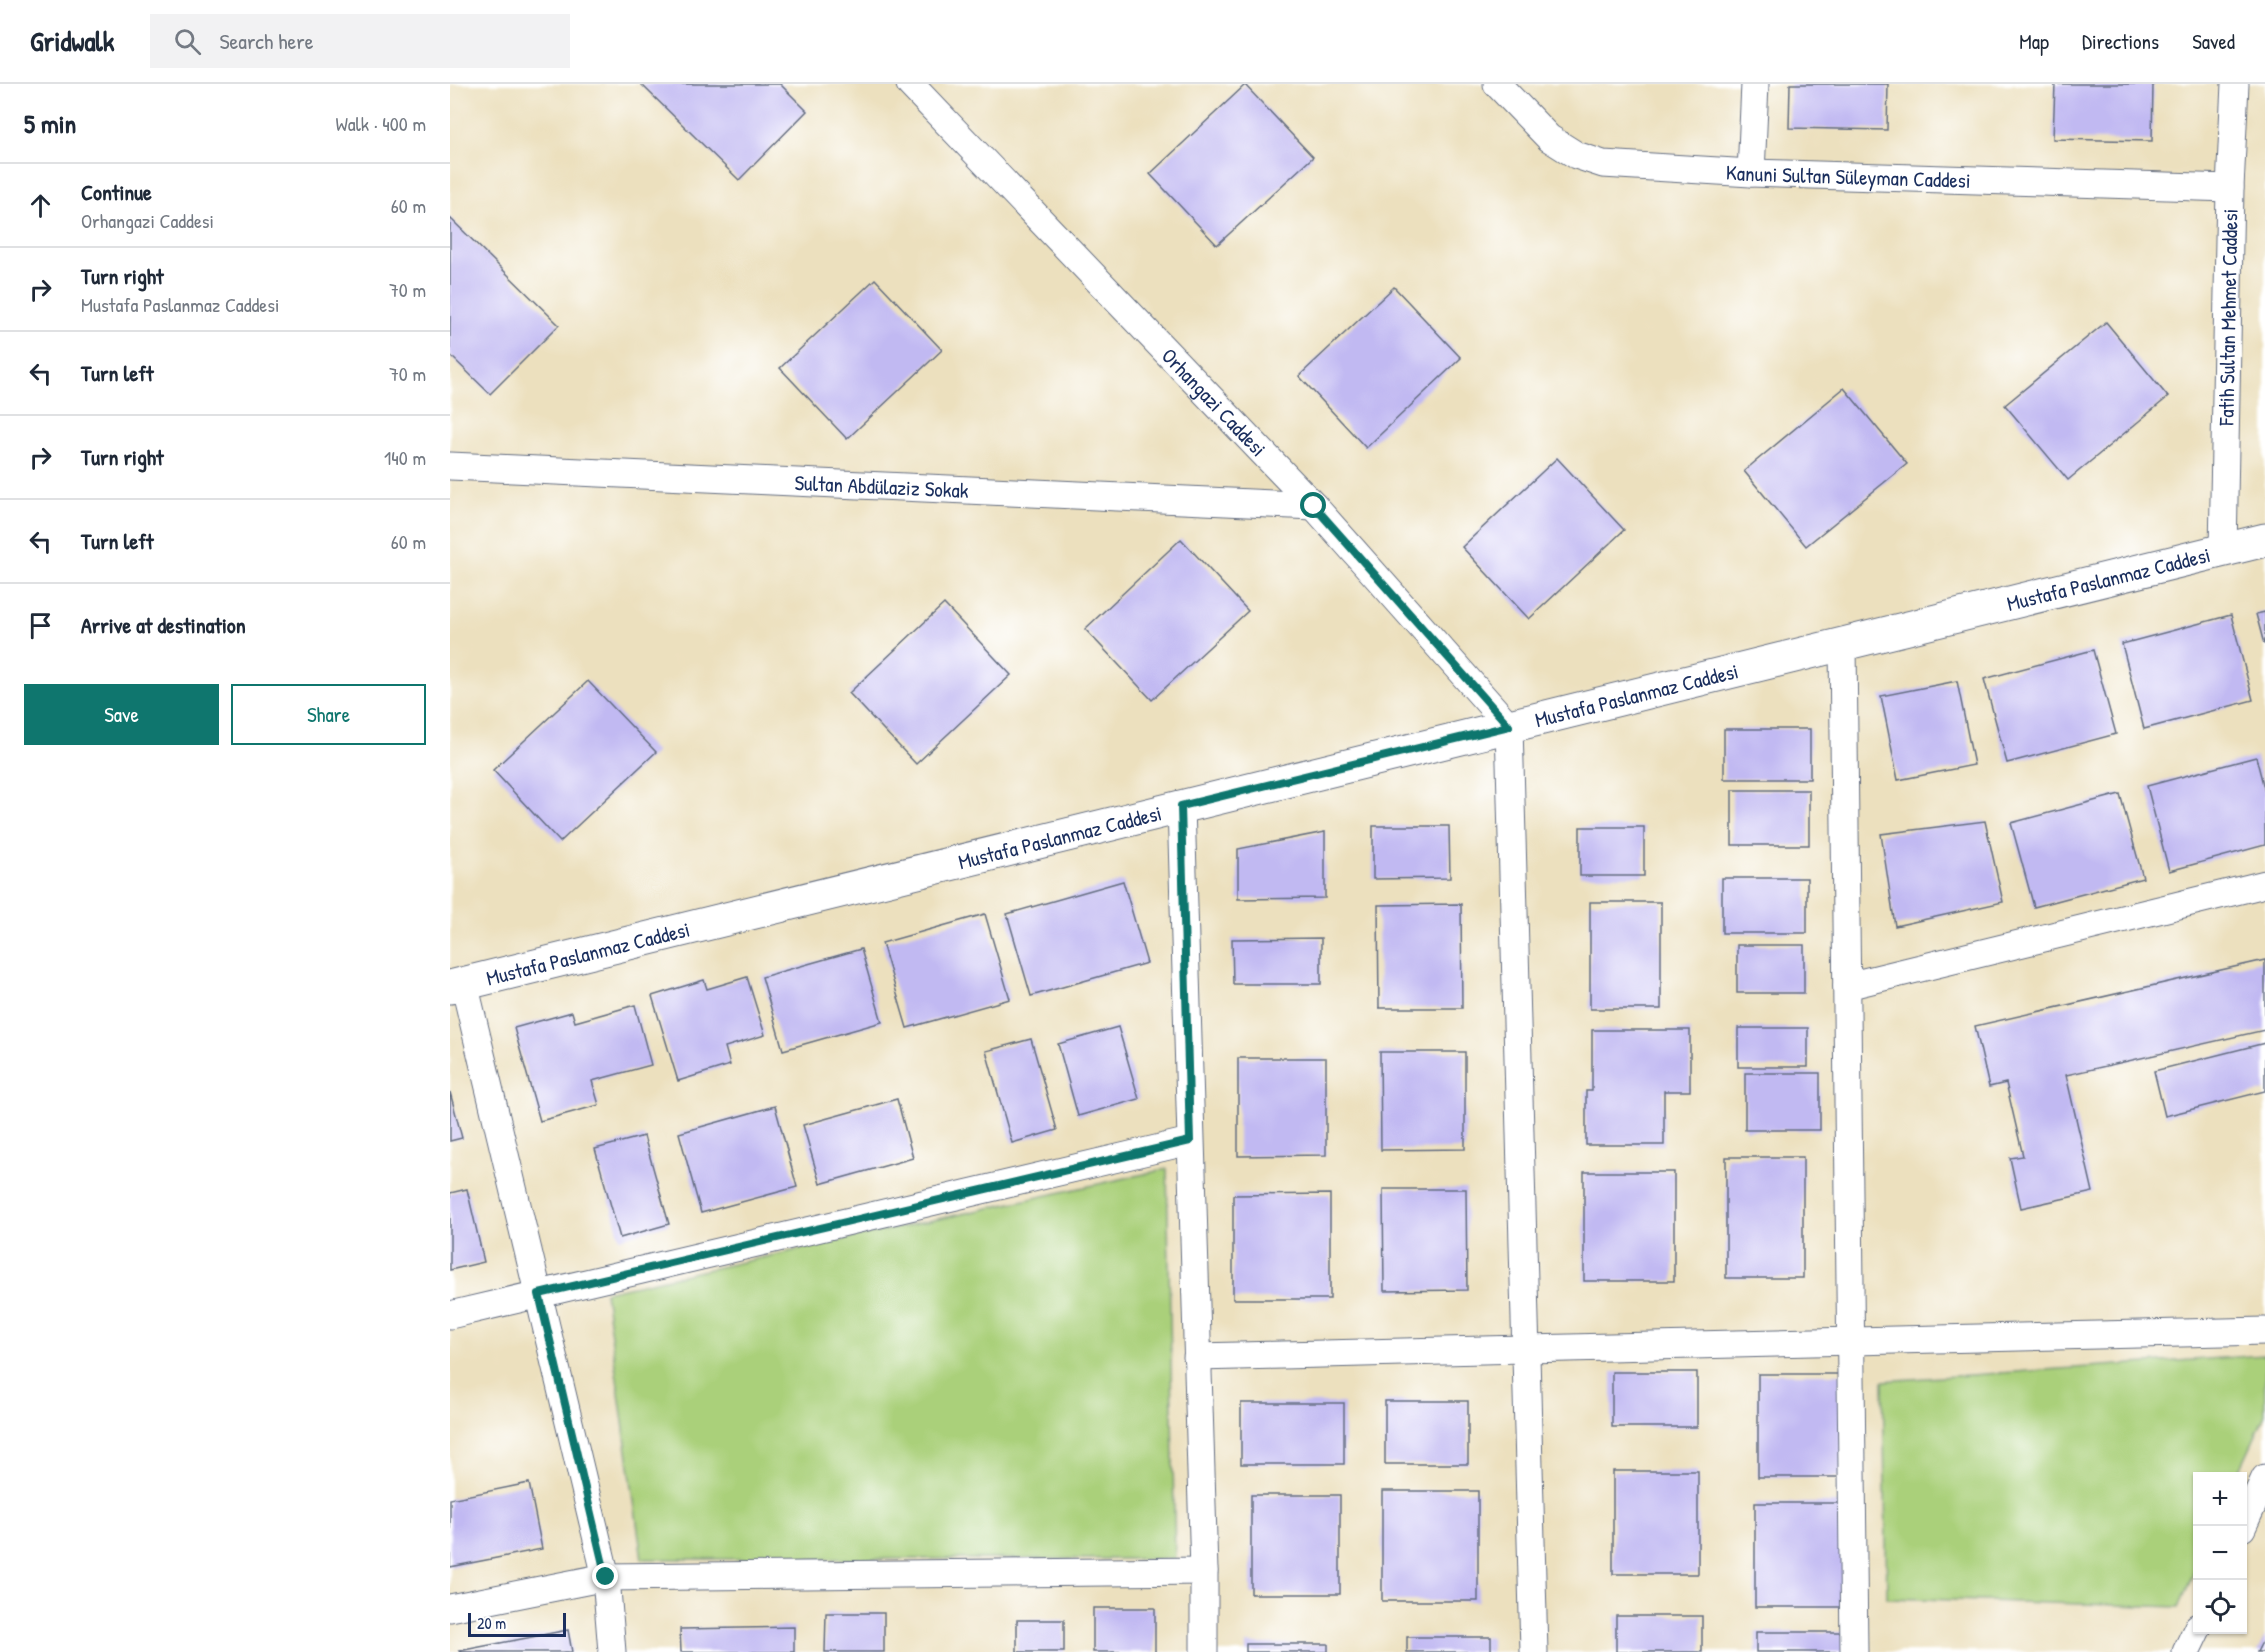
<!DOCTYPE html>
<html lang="en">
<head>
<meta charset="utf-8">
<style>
  body { margin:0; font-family:"Patrick Hand",sans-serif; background:#f2f2f3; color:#1f2937 }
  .controls { position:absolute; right:18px; bottom:18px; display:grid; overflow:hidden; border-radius:0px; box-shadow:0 2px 4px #0004 }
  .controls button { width:54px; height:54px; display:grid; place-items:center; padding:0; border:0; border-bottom:2px solid #e0e1e3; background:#fff; color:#1f2937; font:30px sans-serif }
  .scale { position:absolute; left:18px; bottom:15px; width:98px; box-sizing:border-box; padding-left:6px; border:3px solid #1b2f5e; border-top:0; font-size:16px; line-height:21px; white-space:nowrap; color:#1b2f5e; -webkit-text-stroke:4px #fff; paint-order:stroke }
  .stop { position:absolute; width:18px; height:18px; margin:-14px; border:4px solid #0f766e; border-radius:50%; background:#fff }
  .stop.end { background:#0f766e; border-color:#fff; box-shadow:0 2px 6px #0008 }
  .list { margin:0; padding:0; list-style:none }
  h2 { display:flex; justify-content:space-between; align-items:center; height:78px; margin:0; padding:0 24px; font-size:26px }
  h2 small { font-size:20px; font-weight:400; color:#747a83 }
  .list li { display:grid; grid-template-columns:39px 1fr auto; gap:18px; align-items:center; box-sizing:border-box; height:84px; padding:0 24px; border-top:2px solid #e0e1e3 }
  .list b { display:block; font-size:22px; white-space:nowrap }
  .list p { margin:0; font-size:20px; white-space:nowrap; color:#747a83 }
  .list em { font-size:20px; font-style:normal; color:#747a83 }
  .actions { display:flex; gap:12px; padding:18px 24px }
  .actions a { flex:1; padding:14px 0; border:2px solid #0f766e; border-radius:0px; text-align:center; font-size:21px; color:#0f766e }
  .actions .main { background:#0f766e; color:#fff }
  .icon { flex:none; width:33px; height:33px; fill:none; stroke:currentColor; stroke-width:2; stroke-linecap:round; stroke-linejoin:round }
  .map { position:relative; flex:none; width:1815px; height:1568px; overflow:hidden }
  header { display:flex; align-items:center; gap:36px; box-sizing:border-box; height:84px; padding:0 30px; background:#fff; border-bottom:2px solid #e0e1e3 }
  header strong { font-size:28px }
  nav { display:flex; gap:33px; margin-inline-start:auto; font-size:21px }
  .search { width:420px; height:54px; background:#f2f2f3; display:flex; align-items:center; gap:15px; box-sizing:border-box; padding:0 21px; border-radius:0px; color:#747a83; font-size:22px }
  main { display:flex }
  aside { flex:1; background:#fff }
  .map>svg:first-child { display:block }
  .green { fill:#aad07a; stroke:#62806c; stroke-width:1.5 }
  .building { fill:#c1b9f2 }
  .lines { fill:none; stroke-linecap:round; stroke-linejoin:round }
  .minor-casing { stroke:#646d80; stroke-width:29 }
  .tertiary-casing { stroke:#646d80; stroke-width:35 }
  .minor { stroke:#fff; stroke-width:27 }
  .tertiary { stroke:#fff; stroke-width:33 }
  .route { stroke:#0f766e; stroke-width:8 }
  .labels { text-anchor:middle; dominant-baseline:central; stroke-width:6; stroke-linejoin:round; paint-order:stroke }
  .street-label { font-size:21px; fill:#1b2f5e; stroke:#fff }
</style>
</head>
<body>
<header>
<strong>Gridwalk</strong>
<div class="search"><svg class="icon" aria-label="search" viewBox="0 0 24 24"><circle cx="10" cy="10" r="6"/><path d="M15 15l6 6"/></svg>Search here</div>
<nav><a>Map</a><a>Directions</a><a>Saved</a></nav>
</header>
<main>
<aside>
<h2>5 min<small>Walk · 400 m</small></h2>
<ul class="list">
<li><svg class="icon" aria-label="ahead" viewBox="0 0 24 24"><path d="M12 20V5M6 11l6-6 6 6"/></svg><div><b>Continue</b><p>Orhangazi Caddesi</p></div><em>60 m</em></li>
<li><svg class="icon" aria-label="right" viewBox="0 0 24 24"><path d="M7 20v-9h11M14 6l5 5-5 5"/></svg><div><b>Turn right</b><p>Mustafa Paslanmaz Caddesi</p></div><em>70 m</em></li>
<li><svg class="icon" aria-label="left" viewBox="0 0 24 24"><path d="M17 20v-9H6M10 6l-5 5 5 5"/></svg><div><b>Turn left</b></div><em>70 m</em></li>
<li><svg class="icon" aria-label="right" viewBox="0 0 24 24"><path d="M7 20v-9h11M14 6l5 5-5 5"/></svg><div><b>Turn right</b></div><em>140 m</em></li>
<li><svg class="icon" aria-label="left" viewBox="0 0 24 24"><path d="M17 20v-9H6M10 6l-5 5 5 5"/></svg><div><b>Turn left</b></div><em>60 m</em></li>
<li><svg class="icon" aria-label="arrive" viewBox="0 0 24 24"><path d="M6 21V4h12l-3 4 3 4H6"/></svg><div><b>Arrive at destination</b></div></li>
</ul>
<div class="actions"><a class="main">Save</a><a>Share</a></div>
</aside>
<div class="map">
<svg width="1815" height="1568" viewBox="0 0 1815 1568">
  <rect width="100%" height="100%" fill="#fff"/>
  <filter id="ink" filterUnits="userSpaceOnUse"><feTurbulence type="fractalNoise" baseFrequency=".0167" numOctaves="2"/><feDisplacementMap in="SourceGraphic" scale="12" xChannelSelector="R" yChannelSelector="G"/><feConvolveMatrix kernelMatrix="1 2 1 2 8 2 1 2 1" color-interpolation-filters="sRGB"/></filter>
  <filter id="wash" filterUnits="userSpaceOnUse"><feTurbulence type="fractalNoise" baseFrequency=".008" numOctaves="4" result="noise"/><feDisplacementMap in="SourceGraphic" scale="24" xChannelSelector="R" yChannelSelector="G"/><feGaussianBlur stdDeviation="1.35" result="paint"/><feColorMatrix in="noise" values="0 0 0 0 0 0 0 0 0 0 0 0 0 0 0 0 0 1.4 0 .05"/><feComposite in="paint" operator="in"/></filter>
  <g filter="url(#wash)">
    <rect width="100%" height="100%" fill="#ece0be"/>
    <g class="green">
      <path d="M717 1085 725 1475H192L155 1208Z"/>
      <path d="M1815 1271V1331L1787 1392H1748L1747 1481 1729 1523 1437 1514 1433 1297Z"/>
    </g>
    <g id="blocks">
      <g class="building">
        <path d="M191 0H330L357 27 289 96Z"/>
        <path d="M1340 0H1438L1437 46 1339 44Z"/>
        <path d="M1605 0H1703L1702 57 1603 55Z"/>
        <path d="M795 1 863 73 767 161 700 90Z"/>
        <path d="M0 134 109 241 40 310 0 271Z"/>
        <path d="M425 195 492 266 397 355 330 284Z"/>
        <path d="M944 203 1011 274 916 364 849 292Z"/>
        <path d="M1656 238 1718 313 1618 396 1555 321Z"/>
        <path d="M1394 304 1457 380 1356 462 1294 387Z"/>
        <path d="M1107 374 1174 446 1079 535 1012 463Z"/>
        <path d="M731 455 798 527 702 616 635 545Z"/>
        <path d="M494 520 561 591 466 680 399 609Z"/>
        <path d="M1815 528V560H1814L1806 530Z"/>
        <path d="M1781 531 1803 616 1694 645 1672 560Z"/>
        <path d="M1643 566 1666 650 1557 679 1534 595Z"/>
        <path d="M138 597 206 668 110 758 43 686Z"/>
        <path d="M1507 597 1524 681 1448 696 1431 612Z"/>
        <rect x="1274" y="645" width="86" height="50"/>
        <path d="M1806 673 1815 708V761L1719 787 1697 702Z"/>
        <rect x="1282" y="706" width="77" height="55"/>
        <path d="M1670 710 1693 794 1584 823 1561 739Z"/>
        <path d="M1535 737 1553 818 1445 842 1431 750Z"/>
        <path d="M923 742H999L1000 794 923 795Z"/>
        <rect x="1130" y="743" width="64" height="49"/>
        <path d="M875 748V814L788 815V765Z"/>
        <rect x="1272" y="794" width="85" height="55"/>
        <path d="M673 797 697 879 581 912 557 830Z"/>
        <rect x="1140" y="818" width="71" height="107"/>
        <path d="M1011 820 1012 924H929L928 821Z"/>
        <path d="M535 830 560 915 457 944 432 859Z"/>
        <path d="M871 854V900H783L782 855Z"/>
        <rect x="1287" y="861" width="67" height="48"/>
        <path d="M411 865 432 938 333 966 312 893Z"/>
        <path d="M1815 876V946L1616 991 1643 1108 1571 1124 1560 1074 1573 1072 1556 999 1539 1003 1525 942Z"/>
        <path d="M297 893 315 951 275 963 280 981 228 997 202 912 254 896 257 905Z"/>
        <path d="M185 921 201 981 142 997 149 1021 90 1037 64 944 122 928 125 938Z"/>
        <path d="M668 943 689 1015 628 1032 608 960Z"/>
        <rect x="1288" y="944" width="70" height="39"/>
        <path d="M1142 946H1240V1007H1214V1061H1136V1007H1142Z"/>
        <path d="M581 955 607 1046 562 1059 536 967Z"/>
        <path d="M1815 959V1007L1715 1032 1704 987Z"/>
        <path d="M930 968H1015V1065L931 1066Z"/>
        <path d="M788 974H876V1071L788 1072Z"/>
        <rect x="1295" y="989" width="75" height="57"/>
        <path d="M0 1008 12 1054 0 1057Z"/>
        <path d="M447 1015 463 1074 370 1100 353 1041Z"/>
        <path d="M325 1022 347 1103 251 1129 229 1049Z"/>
        <path d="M194 1052 219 1140 170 1154 145 1065Z"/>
        <rect x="1276" y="1073" width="77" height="121"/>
        <rect x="1134" y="1088" width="90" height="109"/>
        <path d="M17 1105 34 1178 0 1186V1109Z"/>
        <path d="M933 1105H1016L1017 1206 934 1207Z"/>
        <path d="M880 1110V1215H783V1111Z"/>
        <rect x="1162" y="1288" width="85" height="55"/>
        <rect x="1308" y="1290" width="84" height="103"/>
        <rect x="935" y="1317" width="83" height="63"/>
        <rect x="791" y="1319" width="103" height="61"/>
        <rect x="1163" y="1387" width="85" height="103"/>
        <path d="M79 1399 92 1465 0 1483V1415Z"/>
        <rect x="932" y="1407" width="96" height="110"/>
        <rect x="801" y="1411" width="89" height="99"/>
        <rect x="1305" y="1419" width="88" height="104"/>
        <rect x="643" y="1524" width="62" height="44"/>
        <path d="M376 1529H434V1568H375Z"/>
        <rect x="1166" y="1532" width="86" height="36"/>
        <rect x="567" y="1536" width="47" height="32"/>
        <path d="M344 1543V1568H231L230 1545Z"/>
        <path d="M118 1546 122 1568H10L9 1567Z"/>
        <rect x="1306" y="1548" width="88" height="20"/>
        <path d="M1815 1552V1568H1807Z"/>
        <rect x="957" y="1553" width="84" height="15"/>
        <rect x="796" y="1560" width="82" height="8"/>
      </g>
    </g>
  </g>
  <g filter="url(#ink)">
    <use href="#blocks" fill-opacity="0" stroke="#646d80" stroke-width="1.5"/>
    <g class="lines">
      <defs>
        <g id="minor">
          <path id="s1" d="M460 0 864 422 1059 642 1084 1568"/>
          <path id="s2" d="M1047 0 1099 54 1126 71 1153 80 1301 89 1780 104"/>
          <path d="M1301 89 1305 0"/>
          <path id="s3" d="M0 382 864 422"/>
          <path id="s4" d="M1773 467 1780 104 1785 0"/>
          <path d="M1393 560 1404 1568"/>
          <path d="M731 722 754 1487V1568"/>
          <path d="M14 899 156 1493 162 1568"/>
          <path d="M1397 902 1815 800"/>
          <path d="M0 1231 740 1057"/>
          <path d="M747 1273 1815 1247"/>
          <path d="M1792 1444 1815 1394"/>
          <path d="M0 1524 156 1493 754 1487"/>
          <path d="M1736 1568 1748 1543"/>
        </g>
        <g id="tertiary">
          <path id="s5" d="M0 903 1815 456"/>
        </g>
      </defs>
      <use href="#minor" class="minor-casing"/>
      <use href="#tertiary" class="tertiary-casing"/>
      <use href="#minor" class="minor"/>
      <use href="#tertiary" class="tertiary"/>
    </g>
  </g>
  <g class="lines" filter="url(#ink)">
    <path class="route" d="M156 1493 89 1210 740 1057 731 722 1059 642 864 422"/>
  </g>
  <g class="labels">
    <g class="street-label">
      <text stroke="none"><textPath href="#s2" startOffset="381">Kanuni Sultan Süleyman Caddesi</textPath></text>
      <text stroke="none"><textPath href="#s4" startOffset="234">Fatih Sultan Mehmet Caddesi</textPath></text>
      <text stroke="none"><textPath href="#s1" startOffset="440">Orhangazi Caddesi</textPath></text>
      <text stroke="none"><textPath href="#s3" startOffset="432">Sultan Abdülaziz Sokak</textPath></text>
      <text stroke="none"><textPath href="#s5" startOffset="1708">Mustafa Paslanmaz Caddesi</textPath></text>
      <text stroke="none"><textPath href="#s5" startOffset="1222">Mustafa Paslanmaz Caddesi</textPath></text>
      <text stroke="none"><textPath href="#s5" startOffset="628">Mustafa Paslanmaz Caddesi</textPath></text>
      <text stroke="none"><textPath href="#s5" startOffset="142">Mustafa Paslanmaz Caddesi</textPath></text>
    </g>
  </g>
</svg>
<div class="controls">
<button>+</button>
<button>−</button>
<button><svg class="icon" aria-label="locate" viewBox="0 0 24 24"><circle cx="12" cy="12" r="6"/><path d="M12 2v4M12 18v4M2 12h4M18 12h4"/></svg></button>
</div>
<div class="scale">20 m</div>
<div class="stop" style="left:864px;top:422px"></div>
<div class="stop end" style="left:156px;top:1493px"></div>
</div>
</main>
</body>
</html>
